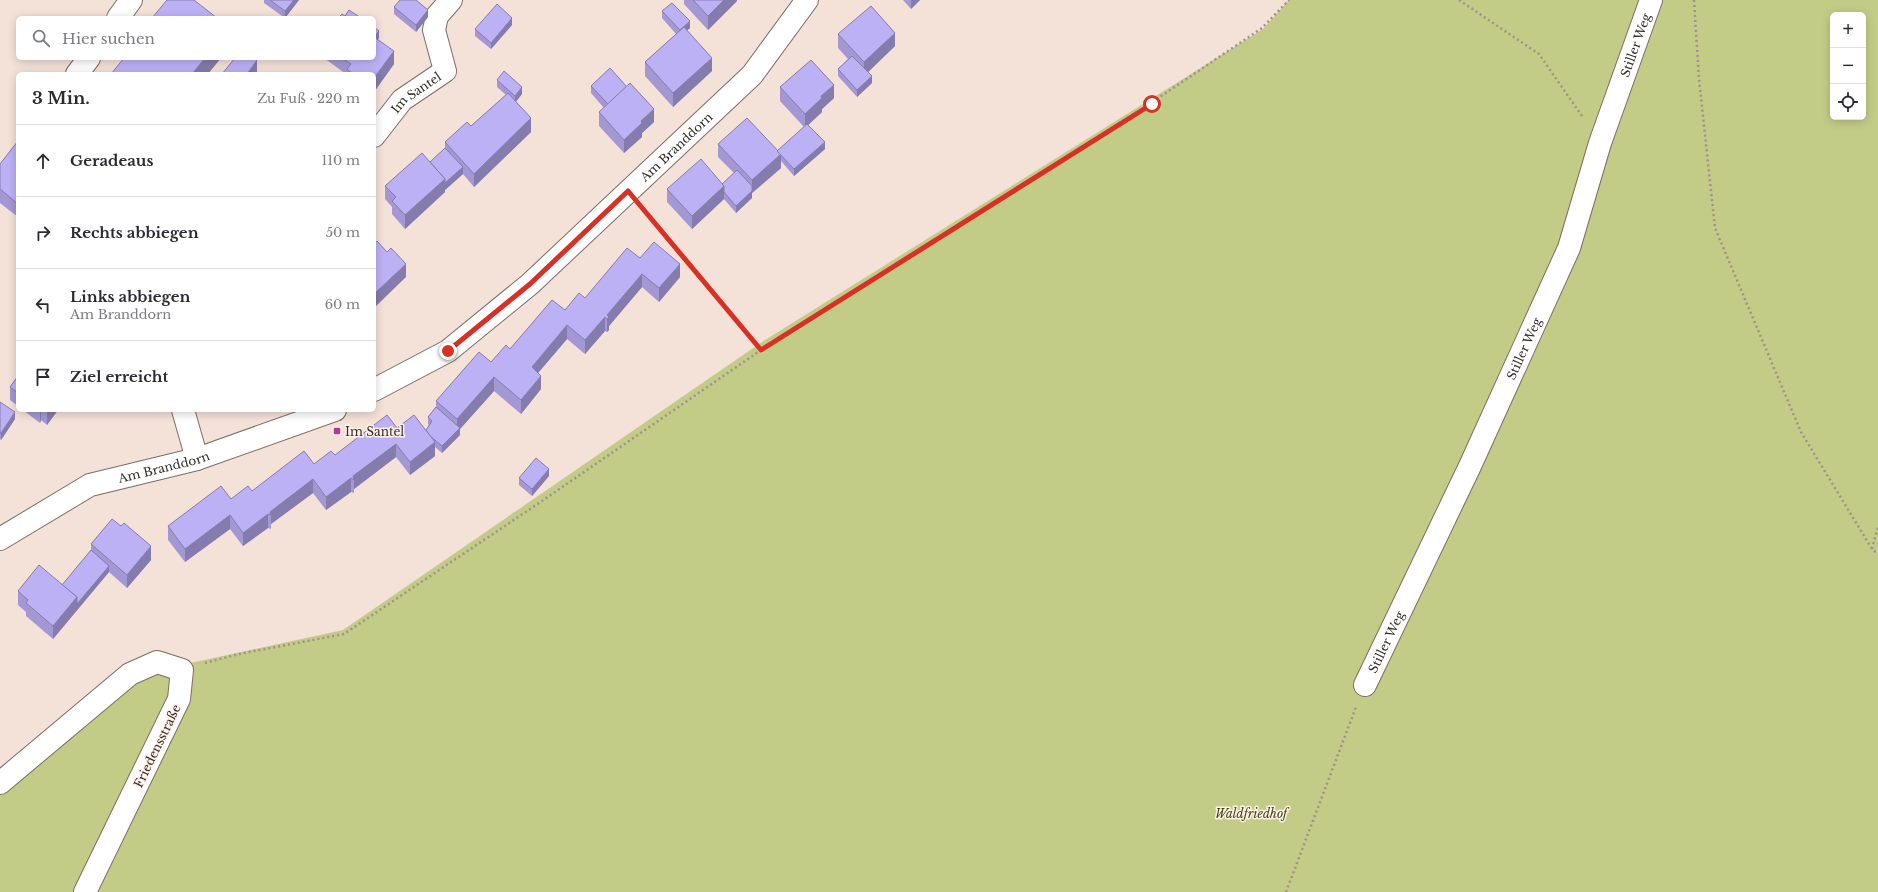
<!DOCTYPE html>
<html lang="de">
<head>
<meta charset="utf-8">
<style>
  body { margin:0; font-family:"Libre Baskerville",serif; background:#f7f7f7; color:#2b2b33 }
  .controls { position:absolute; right:12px; top:12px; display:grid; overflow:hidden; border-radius:6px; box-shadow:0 2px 10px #0003 }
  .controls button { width:36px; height:36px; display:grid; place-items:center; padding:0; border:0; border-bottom:1px solid #e1e1e2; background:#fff; color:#2b2b33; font:20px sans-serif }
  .stop { position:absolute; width:12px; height:12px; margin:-9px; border:3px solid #d93025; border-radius:50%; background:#fff }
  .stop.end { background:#d93025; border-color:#fff; box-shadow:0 1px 4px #0008 }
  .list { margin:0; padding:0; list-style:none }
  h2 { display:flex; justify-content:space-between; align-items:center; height:52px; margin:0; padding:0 16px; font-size:17px }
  h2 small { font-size:13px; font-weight:400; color:#7c7c81 }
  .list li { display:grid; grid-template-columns:26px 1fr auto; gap:12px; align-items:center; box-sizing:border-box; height:72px; padding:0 16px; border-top:1px solid #e1e1e2 }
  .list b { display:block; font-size:15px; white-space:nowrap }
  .list p { margin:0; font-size:13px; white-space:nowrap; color:#7c7c81 }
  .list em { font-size:13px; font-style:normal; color:#7c7c81 }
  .icon { flex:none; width:22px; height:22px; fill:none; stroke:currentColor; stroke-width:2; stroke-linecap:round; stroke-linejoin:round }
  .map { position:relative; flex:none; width:1878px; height:892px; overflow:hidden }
  .search { position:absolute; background:#fff; box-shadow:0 2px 10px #0003; left:16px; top:16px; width:360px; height:44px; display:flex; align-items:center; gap:10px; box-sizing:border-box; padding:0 14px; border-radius:6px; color:#7c7c81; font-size:15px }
  .panel { position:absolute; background:#fff; box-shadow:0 2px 10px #0003; left:16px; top:72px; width:360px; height:340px; border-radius:6px }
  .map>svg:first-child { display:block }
  .green { fill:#c3cc87; fill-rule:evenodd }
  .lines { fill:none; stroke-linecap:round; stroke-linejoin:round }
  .minor-casing { stroke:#7d6d65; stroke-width:24 }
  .path { stroke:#9f918b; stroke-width:2.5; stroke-dasharray:2 3; stroke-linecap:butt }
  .minor { stroke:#fff; stroke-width:22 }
  .wall { fill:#a398d3 }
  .shaded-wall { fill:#847cac }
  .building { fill:#bdb1f5; stroke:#847cac }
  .route { stroke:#d93025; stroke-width:5 }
  .poi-dot { fill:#ae3c96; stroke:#fff0e8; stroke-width:1.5 }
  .labels { text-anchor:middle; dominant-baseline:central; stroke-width:3; stroke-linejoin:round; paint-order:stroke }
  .street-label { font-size:12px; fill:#322b28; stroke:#fff0e8 }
  .poi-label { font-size:12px; fill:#322b28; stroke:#fff0e8; text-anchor:start }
  .park-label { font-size:12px; font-style:italic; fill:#40440c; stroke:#fff0e8 }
</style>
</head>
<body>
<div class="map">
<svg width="1878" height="892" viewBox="0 0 1878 892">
  <rect width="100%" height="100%" fill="#f4e1d8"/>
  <path class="green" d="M1289 0H1878V892H0V790L131 681 158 670 343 630 762 342 1263 29ZM1833 15H1863V117H1833Z"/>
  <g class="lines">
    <defs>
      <g id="minor">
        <path d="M118 18 131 0"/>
        <path d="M77 74 89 58"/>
        <path id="s1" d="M374 136 402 100 445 71 434 30 437 16 451 0"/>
        <path id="s2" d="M374 390 448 351 530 284 752 75 807 0"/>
        <path d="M183 410 197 459"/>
        <path id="s3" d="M0 539 90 485 197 459 335 410"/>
        <path id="s4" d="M1365 685 1470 466 1569 248 1600 143 1651 0"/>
        <path d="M0 783 130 674 157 662 182 670 179 699 85 892"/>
      </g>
    </defs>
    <use href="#minor" class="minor-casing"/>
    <g class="path">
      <path d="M1459 0 1539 54 1582 116"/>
      <path d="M1694 0 1699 79 1715 228 1801 432 1872 549 1878 554"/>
      <path d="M645 211 761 350"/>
      <path d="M1872 549 1878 526"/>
      <path d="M205 663 239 654 344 634 542 501 761 350 1151 103 1262 28 1289 0"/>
      <path d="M1286 892 1356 707"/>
    </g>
    <use href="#minor" class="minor"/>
  </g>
  <g class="wall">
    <path d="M264 0H299L285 18 264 3Z"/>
    <path d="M684 0H737V1L708 30 684 4Z"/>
    <path d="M903 0H920L911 9Z"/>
    <path d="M394 7 428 17 416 32 394 14Z"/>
    <path d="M662 11 690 28 687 30 712 71 673 107 645 76V62L676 34 662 18Z"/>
    <path d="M512 25 491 49 475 36V29Z"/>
    <path d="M374 27 379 38 378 39 394 64 374 92V74H346L324 58H374Z"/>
    <path d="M838 34 895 46 868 72 872 83 857 97 838 76V69L848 59 838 48Z"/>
    <path d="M497 80 522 94 515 102 531 132 474 187 463 174 445 190V192L405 229 392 214V207L385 199V186L430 162 445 148V142L471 126 506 95 497 87Z"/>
    <path d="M591 86 654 122 642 133V137L624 153 599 126V112L604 108 591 93Z"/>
    <path d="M780 87 834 98 822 109V112L808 125 825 149 794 176 781 161V168L752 193V198L736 213 724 199 692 229 667 202V189L722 184 734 173 718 157V144L777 151 804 127 780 101Z"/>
    <path d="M18 141V217L0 203V164Z"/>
    <path d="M640 258 680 277 659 302 642 287 609 326V330L607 332 605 331 585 354 567 339 538 373 541 389 521 414 494 391 460 429V435L442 453 435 447V456L410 475 396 457 354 489V493L351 492 326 510 313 493 271 524V529L268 528 243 546 230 529 185 562 168 540V526L231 499 252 491 397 428 426 430 429 425 428 424V417L436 407V401L510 349 565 310 585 298Z"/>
    <path d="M18 376V406L10 400V387Z"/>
    <path d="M0 402 15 419 1 440 0 439Z"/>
    <path d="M23 410H58L47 425 41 420 40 423Z"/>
    <path d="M549 476 532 496 519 485V478Z"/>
    <path d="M91 544 151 560 127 588 109 572 53 639 26 616V612L18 605V591L62 585 91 550Z"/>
  </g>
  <g class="shaded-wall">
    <path d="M294 0H299L285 18V11Z"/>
    <path d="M724 0H737V1L708 30V16Z"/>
    <path d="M911 0H920L911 9Z"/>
    <path d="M428 10V17L416 32V25Z"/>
    <path d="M512 18V25L491 49V43Z"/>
    <path d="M690 21V28L680 37V30Z"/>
    <path d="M379 31V38L374 44V37Z"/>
    <path d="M895 33V46L864 76V62Z"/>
    <path d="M394 51V64L374 92V78Z"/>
    <path d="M205 58H221L208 74H192Z"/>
    <path d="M712 58V71L673 107V93Z"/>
    <path d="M257 60V74H247Z"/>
    <path d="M872 76V83L857 97V90Z"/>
    <path d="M834 85V98L822 109V112L805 128V114L821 96Z"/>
    <path d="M522 87V94L515 103V96Z"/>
    <path d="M654 109V122L642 133V137L624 153V140L641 121Z"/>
    <path d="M531 118V132L474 187V174Z"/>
    <path d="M825 142V149L794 176V169Z"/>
    <path d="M781 154V168L752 193V180Z"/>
    <path d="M463 167V174L445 190V192L405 229V215L445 179Z"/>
    <path d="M724 186V199L692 229V216Z"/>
    <path d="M752 186V198L736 213V206Z"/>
    <path d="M406 264V277L374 308V294Z"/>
    <path d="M680 264V277L659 302V288Z"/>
    <path d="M642 274V287L609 326V330L607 332V315Z"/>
    <path d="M605 317V331L585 354V340Z"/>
    <path d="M567 325V339L532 380V367Z"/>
    <path d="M541 376V389L521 414V400Z"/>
    <path d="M494 377V391L460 429V435L442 453V446L457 431V419Z"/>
    <path d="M40 410H41V420L40 423Z"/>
    <path d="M48 410H58L47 425V411Z"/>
    <path d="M15 412V419L1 440V433Z"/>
    <path d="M435 442V456L410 475V462Z"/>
    <path d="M396 444V457L354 489V480L353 476Z"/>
    <path d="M549 469V476L532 496V489Z"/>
    <path d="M351 478V492L326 510V497Z"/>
    <path d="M313 479V493L271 524V515L270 512Z"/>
    <path d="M268 514V528L243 546V533Z"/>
    <path d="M230 515V529L185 562V549Z"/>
    <path d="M151 546V560L127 588V575Z"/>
    <path d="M109 566V572L53 639V626L77 597Z"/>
  </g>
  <g class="building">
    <path d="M167 0H194L217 18H152Z"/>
    <path d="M270 0H294L285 11Z"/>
    <path d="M400 0H416L428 10 416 25 394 7Z"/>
    <path d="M693 0H724L708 16Z"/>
    <path d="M672 3 690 21 680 30 662 11Z"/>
    <path d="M497 4 512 18 491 43 475 29Z"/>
    <path d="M871 6 895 33 864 62 838 34Z"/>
    <path d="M349 10 361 18H348L345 16Z"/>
    <path d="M342 14 348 18H338Z"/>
    <path d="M374 27 379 31 374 37Z"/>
    <path d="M684 27 712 58 673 93 645 62Z"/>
    <path d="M374 37 394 51 374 78V74H353L347 69 351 64 342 58H374Z"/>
    <path d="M852 56 872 76 857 90 838 69Z"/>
    <path d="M124 58H205L192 74H111Z"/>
    <path d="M235 58H254L257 60 247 74H222Z"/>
    <path d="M811 60 834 85 821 96 822 98 805 114 780 87Z"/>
    <path d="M610 68 627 87 608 104 591 86Z"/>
    <path d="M504 71 522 87 515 96 497 80Z"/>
    <path d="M630 83 654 109 641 121 642 123 624 140 599 112Z"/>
    <path d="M508 93 531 118 474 174 445 142 467 122 471 126Z"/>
    <path d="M747 118 781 154 752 180 718 144Z"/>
    <path d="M807 124 825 142 794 169 777 151Z"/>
    <path d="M18 141V204L0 189V164Z"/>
    <path d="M445 148 463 167 445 183V179L430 162Z"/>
    <path d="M422 153 445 179 405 215 392 201 396 197 385 186Z"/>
    <path d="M701 159 724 186 692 216 667 189Z"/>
    <path d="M737 170 752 186V191L736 206 724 192V186L722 184Z"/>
    <path d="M377 241 387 252 391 248 406 264 374 294V244Z"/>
    <path d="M654 242 680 264 659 288 642 274 607 315 609 317 607 319 605 317 585 340 567 325 532 367 541 376 521 400 494 377 457 419 436 401 479 352 491 362 506 345 510 349 552 300 565 310 579 293 585 298 627 248 640 258Z"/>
    <path d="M18 376V393L10 387Z"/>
    <path d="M0 402 15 412 1 433H0Z"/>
    <path d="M436 407 460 428 442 446 430 436 426 430 432 421 428 417Z"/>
    <path d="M387 415 397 428 414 415 435 442 410 462 396 444 353 476 354 480 351 478 326 497 313 479 270 512 271 515 268 514 243 533 230 515 185 549 168 526 221 486 231 499 248 486 252 491 304 451 314 464 331 451 335 455Z"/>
    <path d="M536 458 549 469 532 489 519 478Z"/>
    <path d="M112 519 121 526 124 523 151 546 127 575 91 544Z"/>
    <path d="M91 550 109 566 77 604V597L62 585Z"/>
    <path d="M39 565 77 597 53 626 26 603 28 600 18 591Z"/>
  </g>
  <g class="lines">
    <path class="route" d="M448 351 530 284 628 191 761 350 1152 104"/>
  </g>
  <rect class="poi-dot" x="333" y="427" width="8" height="8" rx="2"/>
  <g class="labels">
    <g class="street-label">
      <text stroke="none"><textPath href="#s4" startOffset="696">Stiller Weg</textPath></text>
      <text stroke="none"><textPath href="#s1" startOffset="61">Im Santel</textPath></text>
      <text stroke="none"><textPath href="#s2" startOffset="390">Am Branddorn</textPath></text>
      <text stroke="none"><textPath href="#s4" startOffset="372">Stiller Weg</textPath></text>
      <text stroke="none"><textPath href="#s3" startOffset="181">Am Branddorn</textPath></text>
      <text stroke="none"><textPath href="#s4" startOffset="48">Stiller Weg</textPath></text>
      <text transform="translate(157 746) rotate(-64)">Friedensstraße</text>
    </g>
    <g class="poi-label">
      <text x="345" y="431">Im Santel</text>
    </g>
    <g class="park-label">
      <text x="1251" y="813">Waldfriedhof</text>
    </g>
  </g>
</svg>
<div class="controls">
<button>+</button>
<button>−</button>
<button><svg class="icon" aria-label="locate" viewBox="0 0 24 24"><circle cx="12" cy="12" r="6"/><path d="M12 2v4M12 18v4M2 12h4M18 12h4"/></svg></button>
</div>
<div class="stop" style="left:1152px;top:104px"></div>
<div class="stop end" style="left:448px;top:351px"></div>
<div class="search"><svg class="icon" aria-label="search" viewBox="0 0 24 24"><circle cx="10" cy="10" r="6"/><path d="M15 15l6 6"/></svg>Hier suchen</div>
<section class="panel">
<h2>3 Min.<small>Zu Fuß · 220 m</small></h2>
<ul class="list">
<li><svg class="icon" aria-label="ahead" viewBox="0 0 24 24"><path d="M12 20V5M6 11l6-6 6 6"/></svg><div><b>Geradeaus</b></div><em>110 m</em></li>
<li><svg class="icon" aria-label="right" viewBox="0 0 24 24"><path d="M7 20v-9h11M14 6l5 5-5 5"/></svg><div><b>Rechts abbiegen</b></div><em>50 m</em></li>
<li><svg class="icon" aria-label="left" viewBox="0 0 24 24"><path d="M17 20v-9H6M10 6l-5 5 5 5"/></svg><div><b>Links abbiegen</b><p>Am Branddorn</p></div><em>60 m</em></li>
<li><svg class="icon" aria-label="arrive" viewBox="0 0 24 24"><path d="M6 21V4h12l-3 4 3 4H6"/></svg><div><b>Ziel erreicht</b></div></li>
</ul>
</section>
</div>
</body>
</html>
